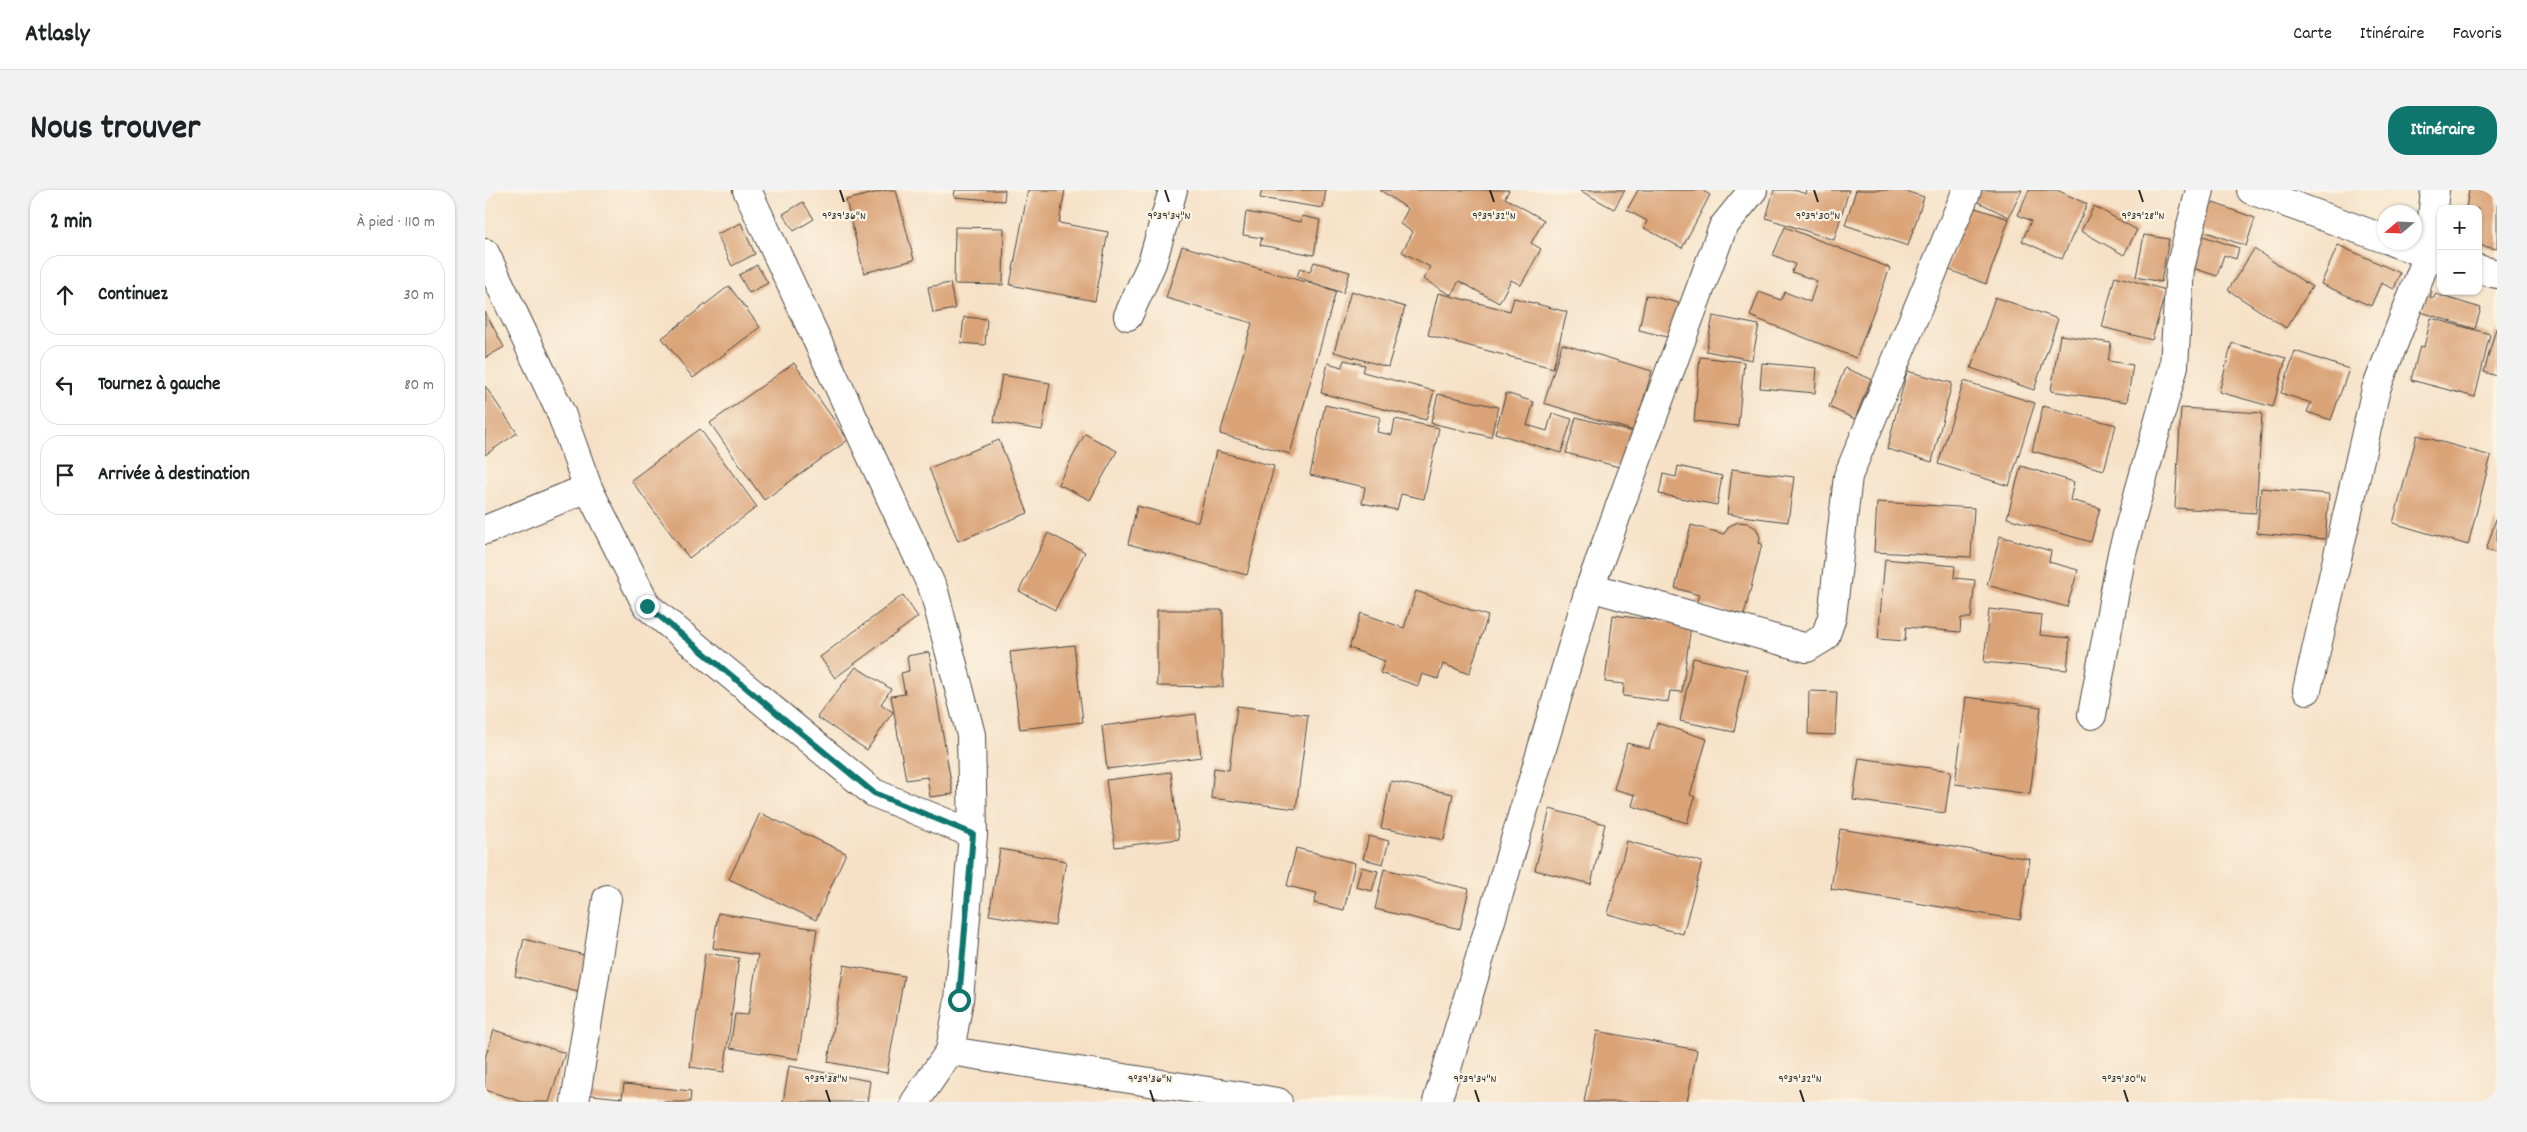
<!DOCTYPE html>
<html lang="fr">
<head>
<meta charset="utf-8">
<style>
  body { margin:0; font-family:Dekko,sans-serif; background:#f2f2f2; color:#202124 }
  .controls { position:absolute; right:15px; top:15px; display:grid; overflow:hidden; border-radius:10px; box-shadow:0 1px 4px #0004 }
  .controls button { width:45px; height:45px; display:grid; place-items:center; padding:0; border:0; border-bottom:1px solid #e0e0e0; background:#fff; color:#202124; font:25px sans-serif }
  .compass { position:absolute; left:1892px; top:15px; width:45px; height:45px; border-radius:50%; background:#fff; box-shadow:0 1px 4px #0004; rotate:251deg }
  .stop { position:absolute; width:15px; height:15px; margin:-11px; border:4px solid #0f766e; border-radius:50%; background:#fff }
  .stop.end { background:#0f766e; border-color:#fff; box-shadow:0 1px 5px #0008 }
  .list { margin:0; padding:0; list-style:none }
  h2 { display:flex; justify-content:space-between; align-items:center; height:65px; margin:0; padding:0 20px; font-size:21px }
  h2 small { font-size:16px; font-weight:400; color:#757577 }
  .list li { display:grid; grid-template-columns:32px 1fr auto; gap:15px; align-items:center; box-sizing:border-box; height:80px; margin:0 10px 10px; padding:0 10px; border:1px solid #e0e0e0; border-radius:20px }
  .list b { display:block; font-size:19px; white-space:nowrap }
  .list em { font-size:16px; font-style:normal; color:#757577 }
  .icon { flex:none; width:28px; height:28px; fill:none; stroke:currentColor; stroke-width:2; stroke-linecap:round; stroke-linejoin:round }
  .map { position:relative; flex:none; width:2012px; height:912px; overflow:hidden; border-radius:20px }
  header { display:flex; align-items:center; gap:30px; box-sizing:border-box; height:70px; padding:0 25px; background:#fff; border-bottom:1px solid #e0e0e0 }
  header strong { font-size:24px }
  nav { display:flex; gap:28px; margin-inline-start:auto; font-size:18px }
  .intro { display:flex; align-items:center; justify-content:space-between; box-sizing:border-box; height:120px; padding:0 30px }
  h1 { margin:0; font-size:35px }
  .button { padding:12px 22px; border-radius:20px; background:#0f766e; color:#fff; font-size:18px; font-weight:700 }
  main { display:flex; gap:30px; padding:0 30px }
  aside { flex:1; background:#fff; border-radius:20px; box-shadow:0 1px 4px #0004 }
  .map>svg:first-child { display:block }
  .building { fill:#daa377 }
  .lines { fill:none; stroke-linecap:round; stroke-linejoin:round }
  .minor-casing { stroke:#494642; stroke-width:30 }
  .minor { stroke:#fff; stroke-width:28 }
  .route { stroke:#0f766e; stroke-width:6 }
  .ticks { fill:none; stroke:#2b2b2b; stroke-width:2 }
  .ticks-label { font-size:12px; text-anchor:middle; fill:#2b2b2b; stroke:#fcf5e5; stroke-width:4.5; stroke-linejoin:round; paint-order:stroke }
</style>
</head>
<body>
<header>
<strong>Atlasly</strong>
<nav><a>Carte</a><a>Itinéraire</a><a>Favoris</a></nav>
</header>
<div class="intro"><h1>Nous trouver</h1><a class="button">Itinéraire</a></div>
<main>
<aside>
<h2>2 min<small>À pied · 110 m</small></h2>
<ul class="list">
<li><svg class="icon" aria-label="ahead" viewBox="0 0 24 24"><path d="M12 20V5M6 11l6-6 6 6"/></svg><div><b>Continuez</b></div><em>30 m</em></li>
<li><svg class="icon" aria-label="left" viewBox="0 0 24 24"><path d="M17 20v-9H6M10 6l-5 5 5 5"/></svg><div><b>Tournez à gauche</b></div><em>80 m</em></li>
<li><svg class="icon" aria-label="arrive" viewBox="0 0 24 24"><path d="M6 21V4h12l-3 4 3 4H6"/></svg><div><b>Arrivée à destination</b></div></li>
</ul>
</aside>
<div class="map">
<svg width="2012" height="912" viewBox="0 0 2012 912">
  <rect width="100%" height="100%" fill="#fcf5e5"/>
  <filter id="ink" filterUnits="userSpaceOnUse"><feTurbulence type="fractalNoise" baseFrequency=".02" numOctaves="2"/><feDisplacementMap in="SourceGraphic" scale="10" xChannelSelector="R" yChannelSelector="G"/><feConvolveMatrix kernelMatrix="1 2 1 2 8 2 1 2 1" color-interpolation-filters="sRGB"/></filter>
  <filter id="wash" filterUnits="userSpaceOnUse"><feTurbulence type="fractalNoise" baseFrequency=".0096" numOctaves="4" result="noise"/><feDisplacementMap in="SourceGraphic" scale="20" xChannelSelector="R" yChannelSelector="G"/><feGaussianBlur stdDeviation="1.12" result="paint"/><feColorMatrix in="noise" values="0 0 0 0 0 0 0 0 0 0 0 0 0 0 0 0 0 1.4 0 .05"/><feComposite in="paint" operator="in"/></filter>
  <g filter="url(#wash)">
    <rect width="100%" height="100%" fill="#f6e1c7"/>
    <g id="blocks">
      <g class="building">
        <path d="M402 0H411L429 70 379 83 361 10Z"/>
        <path d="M470 0H520L519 11 469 7Z"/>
        <path d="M543 0H580L574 33 623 42 610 111 525 95Z"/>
        <path d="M777 0H841L838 18 775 8Z"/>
        <path d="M895 0H1024L1020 8 1059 30 1046 53 1056 59 1036 95 1026 90 1014 113 974 91 966 105 938 89 945 77 917 62 928 42 915 34 923 19Z"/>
        <path d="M1094 0H1140L1129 19Z"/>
        <path d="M1153 0H1217L1225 5 1197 58 1159 38 1162 31 1142 20Z"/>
        <path d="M1289 0H1309L1321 4 1322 0H1364L1349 50 1281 28Z"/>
        <path d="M1371 0H1417L1439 7 1423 56 1360 35Z"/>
        <path d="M1494 0H1537L1524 27 1489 10Z"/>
        <path d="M1544 0H1572L1602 14 1577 69 1537 51 1546 31 1533 25Z"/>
        <path d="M1984 0H2012V59L1993 55V19H1981Z"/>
        <path d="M1720 10 1770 28 1761 56 1710 38Z"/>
        <path d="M318 12 329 29 309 41 298 24Z"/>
        <path d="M1484 16 1524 29 1501 94 1462 79Z"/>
        <path d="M1609 16 1652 40 1639 65 1596 41Z"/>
        <path d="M761 22 816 32 817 26 835 30 829 65 775 55 777 48 758 45Z"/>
        <path d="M256 33 270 64 247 76 232 44Z"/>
        <path d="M470 37 519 38 518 95 469 94Z"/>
        <path d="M1300 37 1405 78 1371 168 1265 126 1274 102 1296 110 1300 102 1325 112 1332 91 1307 82 1310 74 1288 65Z"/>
        <path d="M1659 45 1684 49 1676 92 1651 87Z"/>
        <path d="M1715 45 1754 58 1751 69 1739 65 1732 86 1705 77Z"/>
        <path d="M1853 55 1915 83 1909 99 1896 93 1886 116 1836 94Z"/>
        <path d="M697 56 851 101 805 264 735 244 767 133 681 108Z"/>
        <path d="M1769 59 1827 97 1801 138 1743 100Z"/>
        <path d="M829 72 865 82 858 103 812 87 815 78 825 82Z"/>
        <path d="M272 75 283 93 264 103 254 85Z"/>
        <path d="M1630 86 1681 100 1667 150 1617 137Z"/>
        <path d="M465 93 470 119 448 123 443 97Z"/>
        <path d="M244 96 275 137 208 188 177 148Z"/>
        <path d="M1943 100 1947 101 1945 107 1949 108 1950 104 1996 118 1990 139 1936 122Z"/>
        <path d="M866 101 920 117 903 177 849 162Z"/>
        <path d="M953 103 1025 121 1029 108 1082 122 1068 178 943 145Z"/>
        <path d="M1161 105 1194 113 1186 148 1154 140Z"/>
        <path d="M1510 107 1573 129 1549 200 1486 178Z"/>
        <path d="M0 122 19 157 0 168Z"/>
        <path d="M1228 126 1274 135 1267 170 1221 161Z"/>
        <path d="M479 127 502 129 500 155 476 153Z"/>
        <path d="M1946 128 2005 144 1990 207 1926 190 1935 156 1939 157Z"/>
        <path d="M2011 138H2012V186L1999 182Z"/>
        <path d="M1575 145 1626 153 1623 171 1648 175 1642 212 1566 201Z"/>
        <path d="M1747 153 1801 168 1788 217 1734 202Z"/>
        <path d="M1077 154 1167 181 1149 241 1059 213Z"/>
        <path d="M1810 161 1864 179 1846 230 1822 222 1826 213 1796 203Z"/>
        <path d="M1215 167 1259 172 1253 236 1209 231Z"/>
        <path d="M859 170 880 175 878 182 949 201 941 230 836 203 843 173 857 177Z"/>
        <path d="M309 173 363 250 279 310 225 233Z"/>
        <path d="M1277 173 1332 178 1330 203 1275 198Z"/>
        <path d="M1360 178 1386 189 1370 229 1344 217Z"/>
        <path d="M1422 181 1467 193 1447 272 1402 259Z"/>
        <path d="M517 185 565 193 557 240 509 232Z"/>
        <path d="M1479 191 1550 213 1524 296 1453 274Z"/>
        <path d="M0 196 32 243 0 265Z"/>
        <path d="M1021 203 1049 212 1042 235 1062 241 1067 223 1087 229 1076 263 1010 243Z"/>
        <path d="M953 204 1013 217 1006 247 946 233Z"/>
        <path d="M840 215 895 227 892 242 907 245 910 229 954 238 939 309 916 304 912 320 877 313 880 297 825 285Z"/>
        <path d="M1558 216 1631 235 1619 280 1547 261Z"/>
        <path d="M1696 218 1777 223 1771 323 1690 318Z"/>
        <path d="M1091 227 1148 242 1138 278 1081 263Z"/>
        <path d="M215 239 272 317 204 368 146 290Z"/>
        <path d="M600 244 632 261 605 310 573 294Z"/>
        <path d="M1932 245 2006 266 1983 355 1908 333Z"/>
        <path d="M514 250 543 323 473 351 444 278Z"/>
        <path d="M731 261 789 276 762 385 643 354 652 316 713 332Z"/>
        <path d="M1193 276 1237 286 1232 315 1174 304 1178 284 1191 287Z"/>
        <path d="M1536 276 1589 292 1585 310 1615 318 1606 352 1522 328Z"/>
        <path d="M1247 279 1309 287 1303 332 1242 324Z"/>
        <path d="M1776 298 1844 304 1840 349 1772 343Z"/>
        <path d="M1392 312 1489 318 1486 367 1389 362Z"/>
        <path d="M2012 326V363L2001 360Z"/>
        <path d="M1253 332 1262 333 1271 338 1275 347 1274 353 1277 354 1259 425 1211 413 1214 405 1190 398 1206 335 1239 344 1244 336Z"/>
        <path d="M563 343 600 362 570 420 534 401Z"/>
        <path d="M1515 346 1566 361 1564 372 1593 380 1582 417 1502 395Z"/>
        <path d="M1400 369 1470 376 1469 388 1490 390 1486 428H1476L1475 442 1421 437 1420 451 1393 449Z"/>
        <path d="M931 401 1003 426 984 484 958 474 953 489 937 484 933 496 895 483 900 471 864 458 876 423 919 438Z"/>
        <path d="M418 405 433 427 350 488 335 467Z"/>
        <path d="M1504 419 1557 425 1555 445 1585 448 1582 480 1499 472Z"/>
        <path d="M672 420H738V497L672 496Z"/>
        <path d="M1128 425 1206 435 1197 502 1185 501 1183 512 1138 506 1139 494 1120 492Z"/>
        <path d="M589 455 598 532 535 539 525 462Z"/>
        <path d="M444 462 468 604 445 607 442 587 421 590 406 506 420 504 416 483 424 481 422 466Z"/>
        <path d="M1208 468 1262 480 1249 542 1195 531Z"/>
        <path d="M371 477 406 499 396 514 408 522 382 560 332 527Z"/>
        <path d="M1324 501 1352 502 1350 545 1323 544Z"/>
        <path d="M1481 507 1556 517 1545 604 1470 594Z"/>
        <path d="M752 516 823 525 811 619 726 608 729 578 744 580Z"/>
        <path d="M711 524 716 567 622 579 617 536Z"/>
        <path d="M1172 533 1222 549 1205 605 1210 607 1202 633 1147 616 1150 605 1129 599 1142 553 1164 559Z"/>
        <path d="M1374 568 1466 581 1460 623 1368 610Z"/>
        <path d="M686 582 694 649 630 657 621 590Z"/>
        <path d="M906 591 968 604 959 650 896 638Z"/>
        <path d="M1065 619 1120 634 1106 694 1050 680Z"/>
        <path d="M275 623 361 663 331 730 244 689Z"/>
        <path d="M1355 639 1545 669 1535 730 1346 699Z"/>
        <path d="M884 646 904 651 898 674 878 669Z"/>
        <path d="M1142 651 1217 672 1198 744 1123 724Z"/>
        <path d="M811 658 870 673 859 720 829 713 832 703 802 696Z"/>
        <path d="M515 659 581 671 570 736 504 725Z"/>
        <path d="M876 677 893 681 887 701 871 697Z"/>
        <path d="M899 679 984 699 975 739 890 719Z"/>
        <path d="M233 723 332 739 313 869 245 858 250 824 263 825 273 765 228 758Z"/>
        <path d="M39 749 103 766 93 802 30 786Z"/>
        <path d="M220 763 254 768 239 882 205 877Z"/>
        <path d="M359 775 419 786 402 883 343 872Z"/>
        <path d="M9 840 80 863 64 912H38L0 900V868Z"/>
        <path d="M1112 841 1212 860 1202 912H1099Z"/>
        <path d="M304 876 385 891 382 912H298Z"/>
        <path d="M139 894 206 901 205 912H97V904L137 908Z"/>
      </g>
    </g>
  </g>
  <g filter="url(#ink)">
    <use href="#blocks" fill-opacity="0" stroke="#494642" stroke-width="1"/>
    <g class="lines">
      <defs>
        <g id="minor">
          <path d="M262 0 449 401 486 545 488 644 474 810 465 861 430 912"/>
          <path d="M1766 0 1900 49"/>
          <path d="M1908 52 1956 69"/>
          <path d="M0 63 76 223 103 298 162 416 389 603 488 644"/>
          <path d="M1993 79 2012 84"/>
          <path d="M643 126 667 73 688 0"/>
          <path d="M0 340 103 298"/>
          <path d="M1105 397 1322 458 1340 447 1347 427 1363 286 1482 0"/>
          <path d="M1822 500 1891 199 1943 65 1950 0"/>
          <path d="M1607 525 1637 363 1689 176 1695 78 1715 0"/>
          <path d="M465 861 793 912"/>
          <path d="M90 912 122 709"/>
          <path d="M952 912 1105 397 1238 37 1268 0"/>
        </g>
      </defs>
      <use href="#minor" class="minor-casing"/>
      <use href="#minor" class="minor"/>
    </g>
  </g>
  <g class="lines" filter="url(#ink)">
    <path class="route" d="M162 416 389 603 488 644 474 810"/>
  </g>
  <path class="ticks" d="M355 0 359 12M680 0 684 12M1005 0 1009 12M1329 0 1333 12M1654 0 1658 12M341 900 345 912M665 900 669 912M990 900 994 912M1315 900 1319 912M1639 900 1643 912"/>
  <g class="ticks-label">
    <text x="359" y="29">9°39'36"N</text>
    <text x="684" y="29">9°39'34"N</text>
    <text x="1009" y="29">9°39'32"N</text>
    <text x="1333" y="29">9°39'30"N</text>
    <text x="1658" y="29">9°39'28"N</text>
    <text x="341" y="892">9°39'38"N</text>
    <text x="665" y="892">9°39'36"N</text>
    <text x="990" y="892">9°39'34"N</text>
    <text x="1315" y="892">9°39'32"N</text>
    <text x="1639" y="892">9°39'30"N</text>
  </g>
</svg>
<div class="controls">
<button>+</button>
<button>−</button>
</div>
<svg class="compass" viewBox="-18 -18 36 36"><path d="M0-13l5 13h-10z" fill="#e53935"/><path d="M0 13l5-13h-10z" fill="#757577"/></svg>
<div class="stop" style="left:474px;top:810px"></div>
<div class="stop end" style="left:162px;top:416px"></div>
</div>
</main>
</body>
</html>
